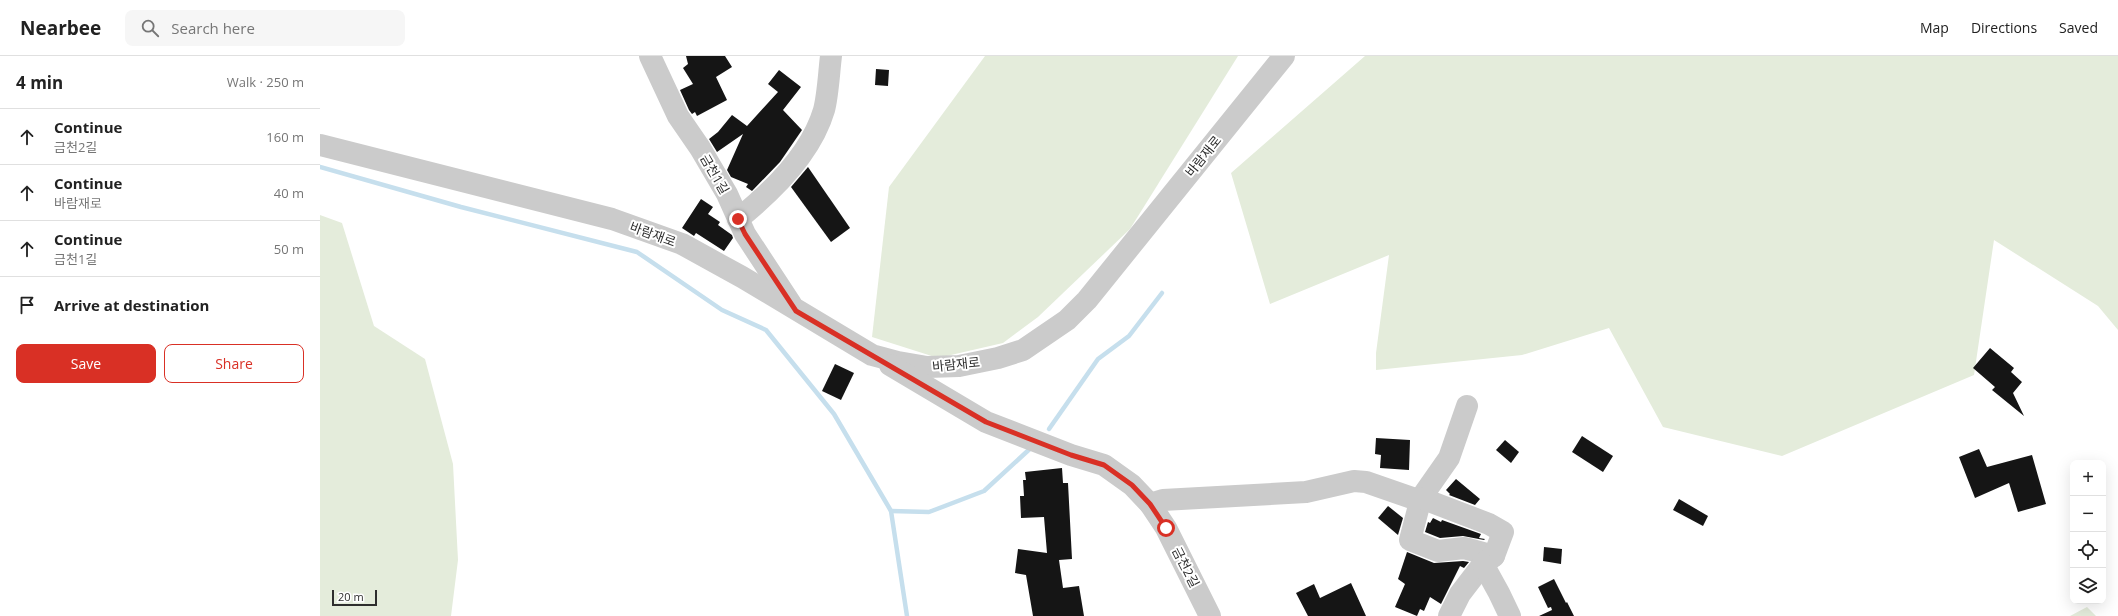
<!DOCTYPE html>
<html lang="en">
<head>
<meta charset="utf-8">
<style>
  body { margin:0; font-family:"Open Sans","Noto Sans KR",sans-serif; background:#f6f6f6; color:#222 }
  .controls { position:absolute; right:12px; bottom:12px; display:grid; overflow:hidden; border-radius:8px; box-shadow:0 4px 16px #0002 }
  .controls button { width:36px; height:36px; display:grid; place-items:center; padding:0; border:0; border-bottom:1px solid #e0e0e0; background:#fff; color:#222; font:20px sans-serif }
  .scale { position:absolute; left:12px; bottom:10px; width:45px; box-sizing:border-box; padding-left:4px; border:2px solid #2e2e2e; border-top:0; font-size:11px; line-height:14px; white-space:nowrap; color:#2e2e2e; -webkit-text-stroke:3px #fff; paint-order:stroke }
  .stop { position:absolute; width:12px; height:12px; margin:-9px; border:3px solid #d93025; border-radius:50%; background:#fff }
  .stop.end { background:#d93025; border-color:#fff; box-shadow:0 1px 4px #0008 }
  .list { margin:0; padding:0; list-style:none }
  h2 { display:flex; justify-content:space-between; align-items:center; height:52px; margin:0; padding:0 16px; font-size:17px }
  h2 small { font-size:13px; font-weight:400; color:#767676 }
  .list li { display:grid; grid-template-columns:26px 1fr auto; gap:12px; align-items:center; box-sizing:border-box; height:56px; padding:0 16px; border-top:1px solid #e0e0e0 }
  .list b { display:block; font-size:15px; white-space:nowrap }
  .list p { margin:0; font-size:13px; white-space:nowrap; color:#767676 }
  .list em { font-size:13px; font-style:normal; color:#767676 }
  .actions { display:flex; gap:8px; padding:12px 16px }
  .actions a { flex:1; padding:9px 0; border:1px solid #d93025; border-radius:8px; text-align:center; font-size:14px; color:#d93025 }
  .actions .main { background:#d93025; color:#fff }
  .icon { flex:none; width:22px; height:22px; fill:none; stroke:currentColor; stroke-width:2; stroke-linecap:round; stroke-linejoin:round }
  .map { position:relative; flex:none; width:1798px; height:560px; overflow:hidden }
  header { display:flex; align-items:center; gap:24px; box-sizing:border-box; height:56px; padding:0 20px; background:#fff; border-bottom:1px solid #e0e0e0 }
  header strong { font-size:19px }
  nav { display:flex; gap:22px; margin-inline-start:auto; font-size:14px }
  .search { width:280px; height:36px; background:#f6f6f6; display:flex; align-items:center; gap:10px; box-sizing:border-box; padding:0 14px; border-radius:8px; color:#767676; font-size:15px }
  main { display:flex }
  aside { flex:1; background:#fff }
  .map>svg:first-child { display:block }
  .green { fill:#e4ecdb }
  .lines { fill:none; stroke-linecap:round; stroke-linejoin:round }
  .stream { stroke:#c6dfed; stroke-width:4.5 }
  .building { fill:#151515 }
  .minor { stroke:#cbcbcb; stroke-width:22 }
  .route { stroke:#d93025; stroke-width:5 }
  .labels { text-anchor:middle; dominant-baseline:central; stroke-width:4; stroke-linejoin:round; paint-order:stroke }
  .street-label { font-size:13px; fill:#2e2e2e; stroke:#fff }
</style>
</head>
<body>
<header>
<strong>Nearbee</strong>
<div class="search"><svg class="icon" aria-label="search" viewBox="0 0 24 24"><circle cx="10" cy="10" r="6"/><path d="M15 15l6 6"/></svg>Search here</div>
<nav><a>Map</a><a>Directions</a><a>Saved</a></nav>
</header>
<main>
<aside>
<h2>4 min<small>Walk · 250 m</small></h2>
<ul class="list">
<li><svg class="icon" aria-label="ahead" viewBox="0 0 24 24"><path d="M12 20V5M6 11l6-6 6 6"/></svg><div><b>Continue</b><p>금천2길</p></div><em>160 m</em></li>
<li><svg class="icon" aria-label="ahead" viewBox="0 0 24 24"><path d="M12 20V5M6 11l6-6 6 6"/></svg><div><b>Continue</b><p>바람재로</p></div><em>40 m</em></li>
<li><svg class="icon" aria-label="ahead" viewBox="0 0 24 24"><path d="M12 20V5M6 11l6-6 6 6"/></svg><div><b>Continue</b><p>금천1길</p></div><em>50 m</em></li>
<li><svg class="icon" aria-label="arrive" viewBox="0 0 24 24"><path d="M6 21V4h12l-3 4 3 4H6"/></svg><div><b>Arrive at destination</b></div></li>
</ul>
<div class="actions"><a class="main">Save</a><a>Share</a></div>
</aside>
<div class="map">
<svg width="1798" height="560" viewBox="0 0 1798 560">
  <rect width="100%" height="100%" fill="#fff"/>
  <g class="green">
    <path d="M665 0H918L810 173 718 261 683 287 618 302 552 281 569 131Z"/>
    <path d="M1045 0H1798V274L1778 250 1674 184 1654 319 1462 400 1343 371 1289 272 1202 299 1056 314V297L1069 199 950 248 911 117Z"/>
    <path d="M0 159 22 167 54 270 105 303 133 408 138 504 131 560H0Z"/>
    <path d="M1767 551 1776 560H1750Z"/>
  </g>
  <g class="lines">
    <g class="stream">
      <path d="M0 111 141 151 317 196 402 254 446 274 514 358 571 455 587 560"/>
      <path d="M729 373 778 303 809 280 842 237"/>
      <path d="M571 455 609 456 664 435 713 390"/>
    </g>
  </g>
  <g class="building">
    <path d="M366 0H405L412 11 396 21 407 44 377 60 375 56 372 58 369 54 360 34 373 28 363 12 368 8Z"/>
    <path d="M556 13 569 14 568 30 555 29Z"/>
    <path d="M459 14 481 31 463 54 482 74 460 106 432 135 426 131 428 128 411 121 407 114 423 78 397 96 389 83 398 76 412 59 427 70 458 36 448 28Z"/>
    <path d="M488 111 530 172 511 186 471 131Z"/>
    <path d="M381 143 393 151 388 158 400 166 398 169 412 179 413 182 404 195 376 177 374 180 362 172Z"/>
    <path d="M1670 292 1694 312 1691 316 1702 326 1693 337 1704 360 1672 334 1675 331 1653 312Z"/>
    <path d="M515 308 534 317 521 344 502 335Z"/>
    <path d="M1262 380 1293 400 1283 416 1252 396Z"/>
    <path d="M1056 382 1090 384 1089 414 1060 412 1061 399 1055 398Z"/>
    <path d="M1185 384 1199 396 1191 407 1176 394Z"/>
    <path d="M1659 393 1667 411 1712 399 1726 448 1698 456 1689 427 1655 442 1639 401Z"/>
    <path d="M742 412 743 427H748L752 503 739 504 743 532 759 530 764 560H713L706 519 695 517 698 493 727 497 724 461 701 462 700 440H704L703 424H706L705 416Z"/>
    <path d="M1136 423 1160 443 1155 449 1129 439 1130 438 1126 434Z"/>
    <path d="M1359 443 1388 460 1383 470 1353 454Z"/>
    <path d="M1068 450 1083 462 1078 479 1058 462Z"/>
    <path d="M1113 462 1121 466 1122 464 1161 478 1159 482 1165 483 1164 484 1143 480 1120 482 1105 476 1108 466 1110 467Z"/>
    <path d="M1224 491 1242 493 1241 508 1223 505Z"/>
    <path d="M1087 496 1114 507 1143 505 1149 506 1144 512 1140 510 1121 548 1110 541 1104 555 1100 553 1097 560 1075 551 1085 528 1078 523Z"/>
    <path d="M1234 523 1246 547 1247 546 1254 560H1219L1232 554 1231 551 1228 552 1218 531Z"/>
    <path d="M1031 527 1046 560H988L976 537 994 528 1000 542Z"/>
  </g>
  <g class="lines">
    <g class="minor">
      <path d="M330 0 358 60 380 92 407 138 425 178 471 248"/>
      <path d="M0 89 292 163 362 188 422 221 552 299 578 306 607 311 639 310 678 302 703 294 747 264 767 244 964 0"/>
      <path d="M418 163C453 135 491 98 504 54 508 39 509 16 511 0"/>
      <path d="M570 309 666 366 751 399 784 409 812 429 830 448 846 472 890 560"/>
      <path d="M1147 350 1129 402 1101 442 1090 484 1118 495 1144 492 1174 500"/>
      <path d="M830 448 843 444 986 436 1034 425 1046 426 1095 443 1101 442 1169 468 1183 476 1174 500 1163 508 1140 538 1129 560"/>
      <path d="M1163 508 1179 537 1190 560"/>
    </g>
  </g>
  <g class="lines">
    <path class="route" d="M418 163 425 178 476 255 666 366 751 399 784 409 812 429 830 448 846 472"/>
  </g>
  <g class="labels">
    <g class="street-label">
      <text transform="translate(883 100) rotate(-51)">바람재로</text>
      <text transform="translate(395 118) rotate(60)">금천1길</text>
      <text transform="translate(333 178) rotate(20)">바람재로</text>
      <text transform="translate(636 308) rotate(-6)">바람재로</text>
      <text transform="translate(866 511) rotate(63)">금천2길</text>
    </g>
  </g>
</svg>
<div class="controls">
<button>+</button>
<button>−</button>
<button><svg class="icon" aria-label="locate" viewBox="0 0 24 24"><circle cx="12" cy="12" r="6"/><path d="M12 2v4M12 18v4M2 12h4M18 12h4"/></svg></button>
<button><svg class="icon" aria-label="layers" viewBox="0 0 24 24"><path d="M12 4l9 5-9 5-9-5zM3 14l9 5 9-5"/></svg></button>
</div>
<div class="scale">20 m</div>
<div class="stop" style="left:846px;top:472px"></div>
<div class="stop end" style="left:418px;top:163px"></div>
</div>
</main>
</body>
</html>
